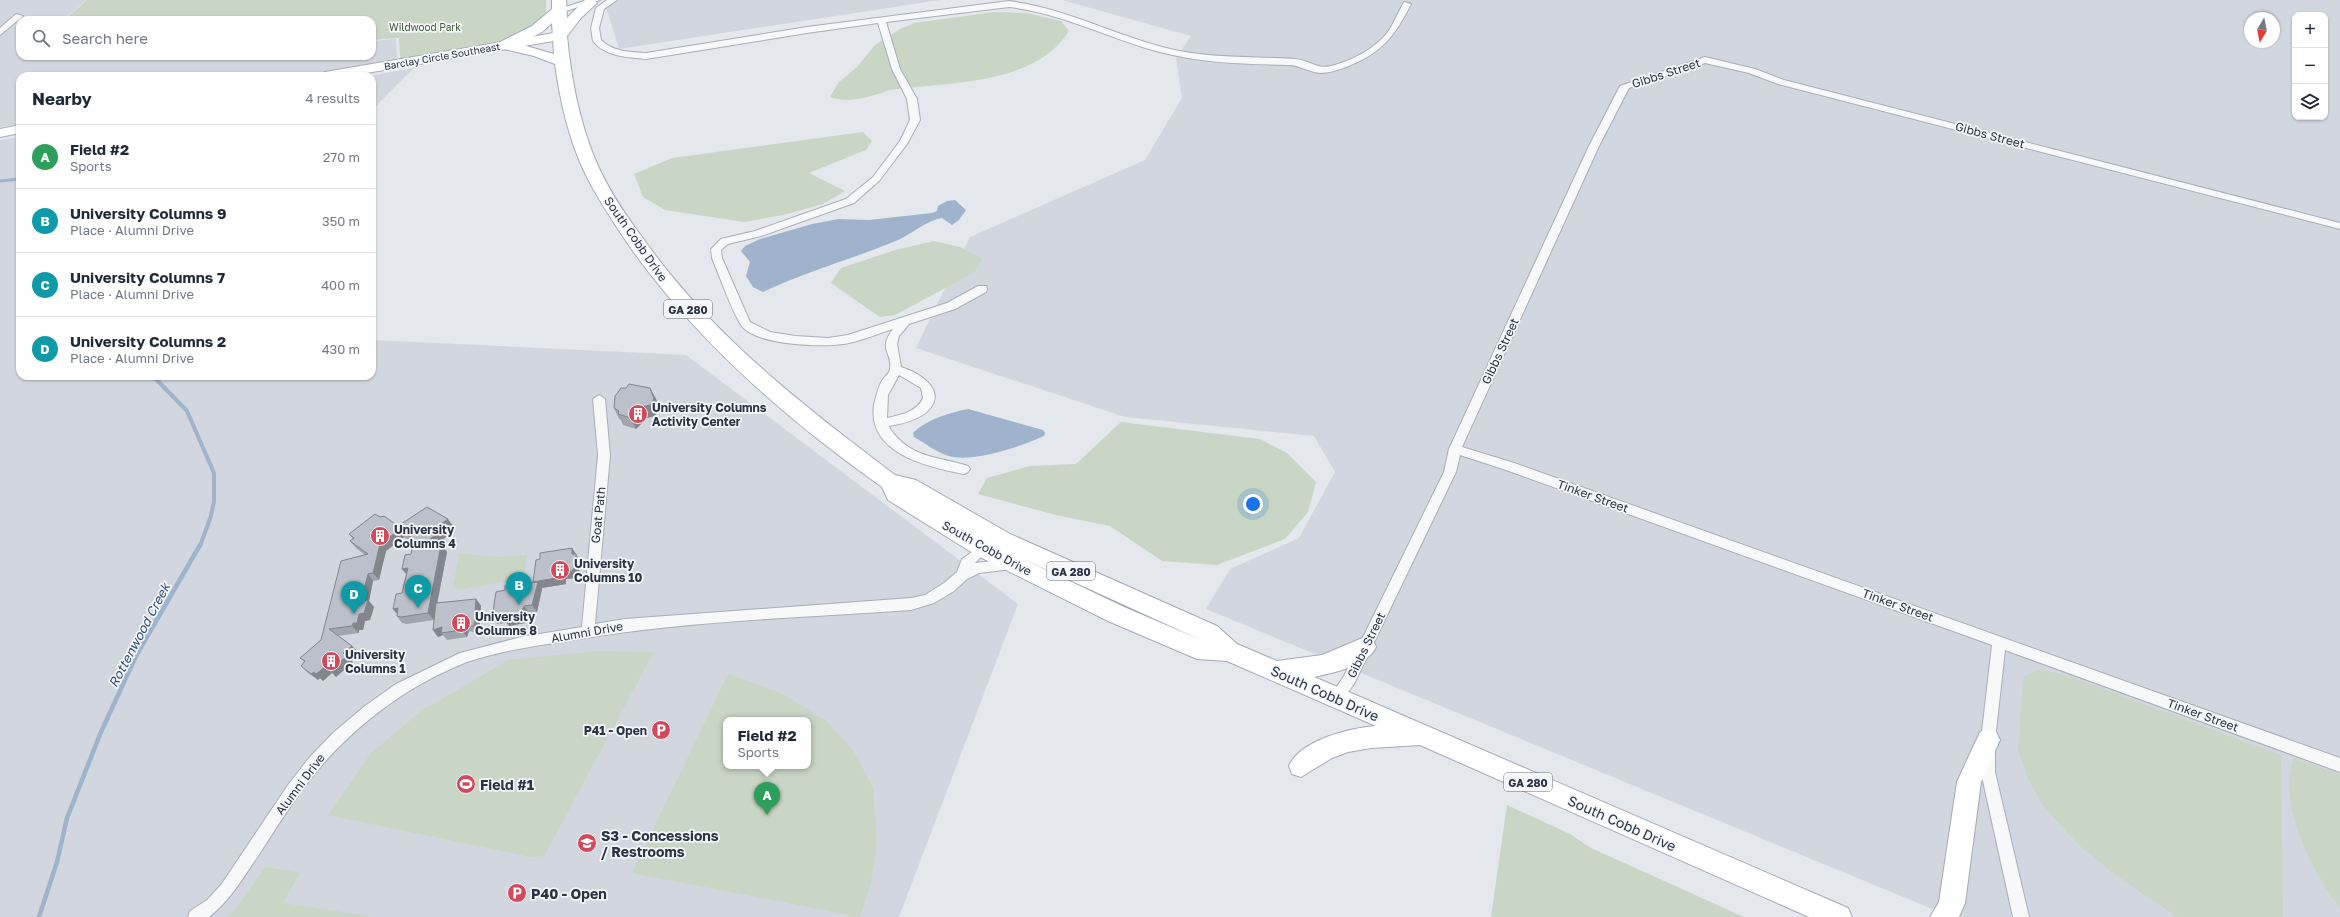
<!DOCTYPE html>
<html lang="en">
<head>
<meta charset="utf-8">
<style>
  body { margin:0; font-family:"Golos Text",sans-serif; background:#f6f6f7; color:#1f2937 }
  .controls { position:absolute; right:12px; top:12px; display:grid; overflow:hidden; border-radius:8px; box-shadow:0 1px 3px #0004 }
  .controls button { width:36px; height:36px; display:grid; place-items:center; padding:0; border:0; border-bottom:1px solid #e0e1e3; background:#fff; color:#1f2937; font:20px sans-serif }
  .compass { position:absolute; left:2244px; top:12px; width:36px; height:36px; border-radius:50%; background:#fff; box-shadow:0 1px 3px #0004; rotate:190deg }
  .you { position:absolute; left:1253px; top:504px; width:14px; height:14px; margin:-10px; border:3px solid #fff; border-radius:50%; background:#1a73e8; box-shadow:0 0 0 6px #1a73e833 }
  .badge { display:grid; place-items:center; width:26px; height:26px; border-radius:50%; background:#d1495b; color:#fff; font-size:13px; font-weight:700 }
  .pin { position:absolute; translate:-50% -33px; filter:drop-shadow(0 1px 2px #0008) }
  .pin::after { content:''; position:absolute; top:21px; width:14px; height:12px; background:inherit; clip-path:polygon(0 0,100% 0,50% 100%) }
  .popup { position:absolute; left:723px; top:717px; width:88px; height:52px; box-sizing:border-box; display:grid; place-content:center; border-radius:8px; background:#fff; filter:drop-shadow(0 1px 3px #0005); font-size:13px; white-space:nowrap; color:#747a83 }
  .popup b { font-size:15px; color:#1f2937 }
  .popup::after { content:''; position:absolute; left:50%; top:100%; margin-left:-8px; border:8px solid transparent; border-top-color:#fff }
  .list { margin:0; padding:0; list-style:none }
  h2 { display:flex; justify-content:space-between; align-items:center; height:52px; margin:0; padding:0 16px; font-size:17px }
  h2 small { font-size:13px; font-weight:400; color:#747a83 }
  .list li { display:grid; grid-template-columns:26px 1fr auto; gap:12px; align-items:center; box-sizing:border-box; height:64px; padding:0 16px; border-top:1px solid #e0e1e3 }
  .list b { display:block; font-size:15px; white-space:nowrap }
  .list p { margin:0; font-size:13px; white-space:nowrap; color:#747a83 }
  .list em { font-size:13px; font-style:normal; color:#747a83 }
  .icon { flex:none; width:22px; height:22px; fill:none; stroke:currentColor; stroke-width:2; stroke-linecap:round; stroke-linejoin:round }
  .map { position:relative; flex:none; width:2340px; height:917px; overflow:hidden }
  .search { position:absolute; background:#fff; box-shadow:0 1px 3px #0004; left:16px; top:16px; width:360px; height:44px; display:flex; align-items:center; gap:10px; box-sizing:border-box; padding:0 14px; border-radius:12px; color:#747a83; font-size:15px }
  .panel { position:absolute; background:#fff; box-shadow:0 1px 3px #0004; left:16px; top:72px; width:360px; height:308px; border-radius:12px }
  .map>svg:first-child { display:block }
  .built { fill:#d2d6de; fill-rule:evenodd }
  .green { fill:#c9d6c5; fill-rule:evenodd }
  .water { fill:#9fb4cc }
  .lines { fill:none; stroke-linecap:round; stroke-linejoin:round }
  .stream-far2 { stroke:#9fb4cc; stroke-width:3 }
  .stream-far1 { stroke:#9fb4cc; stroke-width:4 }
  .stream { stroke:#9fb4cc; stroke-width:4.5 }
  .street-casing { stroke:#a9aeb7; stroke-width:2 }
  .secondary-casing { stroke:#a9aeb7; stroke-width:2 }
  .primary-casing { stroke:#a3abb8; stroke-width:2 }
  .street { fill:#f7f8fa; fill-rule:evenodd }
  .secondary { fill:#fff; fill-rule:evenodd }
  .primary { fill:#fff; fill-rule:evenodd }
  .wall { fill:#a1a5ae }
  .shaded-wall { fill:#83868d }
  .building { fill:#bbc0ca; stroke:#83868d }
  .labels { text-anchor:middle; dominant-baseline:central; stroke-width:3.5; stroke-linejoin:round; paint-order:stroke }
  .far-park-label { font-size:10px; fill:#3f6138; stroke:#f4f6f9 }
  .far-street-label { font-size:10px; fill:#2b3445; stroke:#f4f6f9 }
  .shield { fill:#f4f6f9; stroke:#676e7b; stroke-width:1 }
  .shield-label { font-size:11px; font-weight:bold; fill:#2b3445 }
  .street-label { font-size:12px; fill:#2b3445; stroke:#f4f6f9 }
  .poi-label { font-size:12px; font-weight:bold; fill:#2b3445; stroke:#f4f6f9; text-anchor:start }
  .water-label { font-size:13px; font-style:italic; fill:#34527a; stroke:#f4f6f9 }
  .near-street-label { font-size:14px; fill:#2b3445; stroke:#f4f6f9 }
  .near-poi-label { font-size:14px; font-weight:bold; fill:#2b3445; stroke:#f4f6f9; text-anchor:start }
</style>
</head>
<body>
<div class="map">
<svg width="2340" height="917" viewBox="0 0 2340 917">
  <rect width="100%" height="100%" fill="#e4e7ec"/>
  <g class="built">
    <path d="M0 0H86L63 20H20V56H372V41L396 39 397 61 305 76H20V124L0 127Z"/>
    <path d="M609 0H940L619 49 605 4Z"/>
    <path d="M1062 0H2340V917H1952L1206 609 1230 569 1299 538 1335 472 1314 436 1125 417 916 348 970 237 1145 160 1182 98 1176 58 1191 36ZM2295 15H2325V117H2295ZM2250 18H2274V42H2250Z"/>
    <path d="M414 68 372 110V76H369Z"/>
    <path d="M20 137V376H372V340L686 355 1018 604 899 917H0V140ZM726 720H808V766H726Z"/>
  </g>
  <g class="green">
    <path d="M87 0H546V14C521 48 440 52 400 59L399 38 372 40V20H64Z"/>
    <path d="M994 12 1026 13 1061 21 1069 31C1035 86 946 82 889 90 872 97 847 104 830 97L838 83 857 67 875 45 900 29 914 23Z"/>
    <path d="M863 132 872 141 866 150 809 173 845 191 823 204 783 215 744 222 665 210 643 197 634 174 672 158Z"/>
    <path d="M934 241 960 247 982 258 975 272 895 315 880 317 831 283 841 268 895 250Z"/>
    <path d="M1121 422 1260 439 1287 453 1316 482 1308 512 1285 539 1217 565 1162 561 1110 526 1056 515 978 494 987 478 1030 466 1076 464Z"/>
    <path d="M459 553 496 557 527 555 524 576 520 579 457 590 453 587Z"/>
    <path d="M599 651 654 652 544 856 531 857 328 815 371 753 420 712 508 660Z"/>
    <path d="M2039 670 2063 674 2281 755 2283 917H2177L2117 876 2081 847 2043 806 2028 778 2018 751 2023 680 2025 676Z"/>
    <path d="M728 674 781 693 825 720 853 750 873 788 877 843 871 883 860 917 632 873ZM726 720H808V766H726Z"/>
    <path d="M2293 758 2340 774V907C2314 875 2292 829 2289 788 2288 778 2292 767 2293 758Z"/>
    <path d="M1507 805 1570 834 1591 848 1744 917H1491Z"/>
    <path d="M265 867 300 873 283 903 375 917H226L235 910Z"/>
  </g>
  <g class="water">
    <path d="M955 200 966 210 959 220 952 225 942 218C927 220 912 234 898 240 853 259 807 271 763 292L753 287 746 276 750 262 741 251 745 246 760 239 812 224 839 219 869 220 932 213 937 211 938 206 947 201Z"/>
    <path d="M968 409 1043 430 1045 433 1044 436C1022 446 973 463 949 456 937 453 925 443 914 437L913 433C927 419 949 413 968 409Z"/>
  </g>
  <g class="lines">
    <path class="stream-far2" d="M0 181 20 179"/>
    <path class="stream-far1" d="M153 376 187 411 214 473V501L211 516 200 546"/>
    <path class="stream" d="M39 917 57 862 67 818 101 732 137 654 200 545"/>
    <defs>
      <g id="street">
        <path d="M587 0H600L560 13 556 10Z"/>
        <path d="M607 0H617L604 9 599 28 601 40C613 52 631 52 646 53L807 27 1009 1C1063 8 1110 33 1162 47 1206 59 1250 56 1294 59 1311 60 1317 71 1335 65 1355 59 1378 47 1390 29 1395 20 1399 11 1404 2L1411 4C1395 36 1381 54 1346 67 1338 70 1328 73 1320 73 1308 72 1300 65 1288 65 1244 64 1199 63 1156 51 1106 37 1061 13 1009 7L886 22 900 69 917 99 920 120 907 144 879 181 854 203 761 236 728 244 721 250 722 258 750 322 770 332 795 336 828 338 848 335 947 303 978 286H986L987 289 986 292 955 309 909 324 899 336 897 344 901 367C921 373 951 393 924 414 914 421 901 424 889 426L890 429C912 459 937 456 968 466L970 469 968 472 964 474C929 467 867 454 874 405 876 396 878 387 883 379 885 377 890 372 890 369 893 353 877 350 893 329 879 333 864 340 849 343 827 348 755 346 741 325 731 309 720 277 712 258L711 249 721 239 755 231 846 199 873 177 900 141 910 120 907 99 892 69 878 23 807 33 646 59C628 57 605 57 593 41L591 28 596 8ZM899 375 921 388 923 398C917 412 900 415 887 418L888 395Z"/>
        <path d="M16 14 23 16 0 35V28Z"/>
        <path d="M1705 57 1755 69 1784 80 2340 223V229L1778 84 1749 73 1705 63 1629 88 1599 146 1462 447 1514 463 2340 758V772L2005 650 1995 740V772L2029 917H2013L1981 772V740L1992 645 1506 470 1460 455 1456 472 1354 684 1341 702 1336 704 1331 702 1329 698 1344 676 1444 472 1449 449 1589 146 1620 86Z"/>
        <path d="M599 395 605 399 610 455 595 624 625 619 911 598 925 595 944 583 957 572 962 559 983 544 987 545 989 549 975 563 1013 559 1018 560 1019 564 1018 568 1013 569 979 573 967 579 954 591 934 603 911 610C797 618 680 621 567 641 535 646 499 651 467 662 421 680 379 708 344 742 310 774 285 814 260 853 244 876 231 900 209 917H188L190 911 207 900 221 885 288 785 309 758 333 733 365 706 396 684 460 653 521 637 582 627 598 455 593 399Z"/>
      </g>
      <g id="secondary">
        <path d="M560 32 565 33 566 36 565 39 349 76H318L325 72Z"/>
        <path d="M20 125V133L0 137V129Z"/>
      </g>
      <g id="primary">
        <path d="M552 0H566L567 18 585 0H595L597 3 581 18 567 36C571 78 579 120 595 159 607 188 624 213 642 237 708 331 797 401 887 469L895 475 916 480 1010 534 1217 626 1237 644 1277 661 1322 655 1365 637 1373 640 1376 647C1367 666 1333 673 1314 677L1848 908 1852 917H1809L1420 745 1371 748 1348 752 1332 758 1301 777 1292 774 1289 766C1300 740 1350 728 1376 726L1227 661 1197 659 1108 621 976 555 888 500 882 487C786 419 695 340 628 244 612 220 595 195 583 169 568 136 560 100 555 64L534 56 500 48 498 45 500 42 532 26 552 9ZM552 23 554 54 519 44 542 32ZM1019 557 1201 640 1124 607Z"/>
        <path d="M1988 729 1996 732 2000 740 1981 782 1965 903 1959 917H1930L1939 902 1957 782 1980 732Z"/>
      </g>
    </defs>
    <use href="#street" class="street-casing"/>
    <use href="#secondary" class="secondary-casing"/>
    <use href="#primary" class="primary-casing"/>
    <use href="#street" class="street"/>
    <use href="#secondary" class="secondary"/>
    <use href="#primary" class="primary"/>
  </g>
  <g class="wall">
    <path d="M626 388H650L656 399 659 410 655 416 647 418 636 429 623 425 621 420 619 419 614 408Z"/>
    <path d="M398 526H453L447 530 449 534 436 546 441 545 447 552 437 603 476 599 481 606 479 633 469 631 467 637 447 640 443 635 438 637 433 630 434 620 407 624 402 623 397 616V614L393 609 402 593 406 574 402 569 411 554 413 543 404 537 386 551 379 580 373 581 369 601 374 607 370 620 365 621 363 630H359V633L338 636 352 646 358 652 350 659 353 662 336 677 332 673 323 681 320 678 318 680 308 673 301 666 305 662 300 658 321 640 365 555 356 548 350 541 353 539 349 534Z"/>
    <path d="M572 548 580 561 579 574 577 578 566 579V584L542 588V589L537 612 529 613 525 623 509 626 507 623 497 624 492 617 505 590 534 582 540 559Z"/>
  </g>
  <g class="shaded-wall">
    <path d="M650 388 656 399 659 410 655 416 647 418 636 429 631 418Z"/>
    <path d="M448 519 453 526 447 530 449 534 426 555 420 548 441 524Z"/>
    <path d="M399 530 404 537 386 551 379 580 373 573 380 544Z"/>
    <path d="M441 545 447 552 434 620 428 613Z"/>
    <path d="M572 548 580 561 579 574 577 578 566 579V584L542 588V589L537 612 532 605 536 586 533 582 572 554Z"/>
    <path d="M408 568V576L402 569Z"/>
    <path d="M368 574 373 581 369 601 374 607 370 620 365 621 363 630H359V633L352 626 361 601Z"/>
    <path d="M476 599 481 606 479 633 474 626Z"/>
    <path d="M524 606 529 613 525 623 509 626 504 619Z"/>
    <path d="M398 608 399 616 393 609Z"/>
    <path d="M463 625 469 631 467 637 461 630Z"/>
    <path d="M442 627 441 633 443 635 438 637 433 630Z"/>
    <path d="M352 646 358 652 350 659 353 662 336 677 330 670 343 653Z"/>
    <path d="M325 667 332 673 323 681 316 674Z"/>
    <path d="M314 672 320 678 318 680 311 674Z"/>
  </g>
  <g class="building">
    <path d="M629 384 650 388 654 399 650 405 642 407 631 418 618 414 619 411 614 408 615 396 621 388H626Z"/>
    <path d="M427 507 448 519 441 524 444 527 420 548 441 545 428 613 401 617 397 616 398 608 393 609 396 594 402 593 408 568 402 569 405 555 411 554 414 539 399 530 380 544 373 573 368 574 361 601 368 600 364 613 359 614 357 623H353L352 626 329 629 352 646 343 653 347 656 330 670 325 667 316 674 314 672 311 674 301 666 305 661 300 658 321 640 341 561 368 554 350 541 354 538 349 534 375 514 380 517 384 516 398 526Z"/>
    <path d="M572 548V554H576L575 567 572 571 562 572V577L533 582 536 560 540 559V553Z"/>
    <path d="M538 582 532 605 524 606 520 616 504 619 502 616 492 617 496 592 505 590V586Z"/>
    <path d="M476 599 474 626 463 625 461 630 441 633 442 627 433 630 436 603Z"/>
  </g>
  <defs>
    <symbol id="building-disc" viewBox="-11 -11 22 22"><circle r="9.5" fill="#d1495b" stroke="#f4f6f9"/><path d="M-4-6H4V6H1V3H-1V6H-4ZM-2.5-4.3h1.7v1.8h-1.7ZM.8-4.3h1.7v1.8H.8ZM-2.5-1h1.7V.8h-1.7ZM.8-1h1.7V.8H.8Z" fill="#fff"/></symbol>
    <symbol id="parking-disc" viewBox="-11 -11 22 22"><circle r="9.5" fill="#d1495b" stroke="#f4f6f9"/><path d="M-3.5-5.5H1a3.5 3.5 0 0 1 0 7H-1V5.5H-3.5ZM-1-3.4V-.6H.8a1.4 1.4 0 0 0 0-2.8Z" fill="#fff"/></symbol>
    <symbol id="stadium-disc" viewBox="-11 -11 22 22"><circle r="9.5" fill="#d1495b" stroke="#f4f6f9"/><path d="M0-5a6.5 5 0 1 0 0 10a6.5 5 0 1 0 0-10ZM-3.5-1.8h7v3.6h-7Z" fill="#fff"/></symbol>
    <symbol id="university-disc" viewBox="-11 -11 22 22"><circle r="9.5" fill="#d1495b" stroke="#f4f6f9"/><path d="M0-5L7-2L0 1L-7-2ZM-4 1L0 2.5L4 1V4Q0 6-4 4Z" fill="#fff"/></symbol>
  </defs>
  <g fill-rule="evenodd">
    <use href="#building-disc" x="627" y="403" width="22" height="22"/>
    <use href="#building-disc" x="369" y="525" width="22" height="22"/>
    <use href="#building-disc" x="549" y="559" width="22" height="22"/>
    <use href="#building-disc" x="450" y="612" width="22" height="22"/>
    <use href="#building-disc" x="320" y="650" width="22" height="22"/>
    <use href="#parking-disc" x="650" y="719" width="22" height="22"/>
    <use href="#stadium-disc" x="455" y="773" width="22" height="22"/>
    <use href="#university-disc" x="576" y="832" width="22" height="22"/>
    <use href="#parking-disc" x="506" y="882" width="22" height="22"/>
  </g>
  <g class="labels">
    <g class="far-park-label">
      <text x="425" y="27">Wildwood Park</text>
    </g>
    <g class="far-street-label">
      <text transform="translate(442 56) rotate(-10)">Barclay Circle Southeast</text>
    </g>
    <g class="shield">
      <rect x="664" y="300" width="48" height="18" rx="3"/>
      <rect x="1047" y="562" width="48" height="18" rx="3"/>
      <rect x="1504" y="773" width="48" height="18" rx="3"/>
    </g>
    <g class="shield-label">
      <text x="688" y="309">GA 280</text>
      <text x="1071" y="571">GA 280</text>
      <text x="1528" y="782">GA 280</text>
    </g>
    <g class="street-label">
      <text transform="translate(1666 73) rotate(-18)">Gibbs Street</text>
      <text transform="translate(1990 135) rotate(15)">Gibbs Street</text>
      <text transform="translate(636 239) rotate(55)">South Cobb Drive</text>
      <text transform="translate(1500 351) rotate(-65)">Gibbs Street</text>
      <text transform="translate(1593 496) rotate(20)">Tinker Street</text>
      <text transform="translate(598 515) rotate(-84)">Goat Path</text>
      <text transform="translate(987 548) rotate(29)">South Cobb Drive</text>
      <text transform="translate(1898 605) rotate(20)">Tinker Street</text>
      <text transform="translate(587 632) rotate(-10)">Alumni Drive</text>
      <text transform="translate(1366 645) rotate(-64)">Gibbs Street</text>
      <text transform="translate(2203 715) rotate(20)">Tinker Street</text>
      <text transform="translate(300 784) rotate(-53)">Alumni Drive</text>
    </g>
    <g class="poi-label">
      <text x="652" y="407">University Columns<tspan x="652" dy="14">Activity Center</tspan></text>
      <text x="394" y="529">University<tspan x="394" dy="14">Columns 4</tspan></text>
      <text x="574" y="563">University<tspan x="574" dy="14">Columns 10</tspan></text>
      <text x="475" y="616">University<tspan x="475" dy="14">Columns 8</tspan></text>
      <text x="345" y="654">University<tspan x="345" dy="14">Columns 1</tspan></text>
      <text x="647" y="730" text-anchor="end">P41 - Open</text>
    </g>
    <g class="water-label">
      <text transform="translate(139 635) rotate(-62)">Rottenwood Creek</text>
    </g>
    <g class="near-street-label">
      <text transform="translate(1325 693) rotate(24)">South Cobb Drive</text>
      <text transform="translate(1622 823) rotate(24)">South Cobb Drive</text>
    </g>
    <g class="near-poi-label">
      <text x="480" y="784">Field #1</text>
      <text x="601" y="835">S3 - Concessions<tspan x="601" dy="16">/ Restrooms</tspan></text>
      <text x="531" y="893">P40 - Open</text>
    </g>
  </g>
</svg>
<div class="controls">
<button>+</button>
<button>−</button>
<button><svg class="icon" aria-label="layers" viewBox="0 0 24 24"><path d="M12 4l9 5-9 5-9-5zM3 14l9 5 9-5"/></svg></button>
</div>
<svg class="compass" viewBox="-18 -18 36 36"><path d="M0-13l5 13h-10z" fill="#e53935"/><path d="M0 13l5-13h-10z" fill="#747a83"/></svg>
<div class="you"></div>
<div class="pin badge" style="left:767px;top:815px;background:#2e9e5b">A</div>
<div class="popup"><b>Field #2</b>Sports</div>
<div class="pin badge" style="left:519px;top:605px;background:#0f9aa8">B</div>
<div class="pin badge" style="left:418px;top:608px;background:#0f9aa8">C</div>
<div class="pin badge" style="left:354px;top:614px;background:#0f9aa8">D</div>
<div class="search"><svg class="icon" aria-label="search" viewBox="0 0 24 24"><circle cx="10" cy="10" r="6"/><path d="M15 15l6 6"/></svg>Search here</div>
<section class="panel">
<h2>Nearby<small>4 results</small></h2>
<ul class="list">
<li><span class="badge" style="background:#2e9e5b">A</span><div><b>Field #2</b><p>Sports</p></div><em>270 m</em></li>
<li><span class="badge" style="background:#0f9aa8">B</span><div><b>University Columns 9</b><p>Place · Alumni Drive</p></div><em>350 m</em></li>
<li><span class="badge" style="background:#0f9aa8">C</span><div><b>University Columns 7</b><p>Place · Alumni Drive</p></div><em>400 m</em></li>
<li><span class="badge" style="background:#0f9aa8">D</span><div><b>University Columns 2</b><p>Place · Alumni Drive</p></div><em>430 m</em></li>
</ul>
</section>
</div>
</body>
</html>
